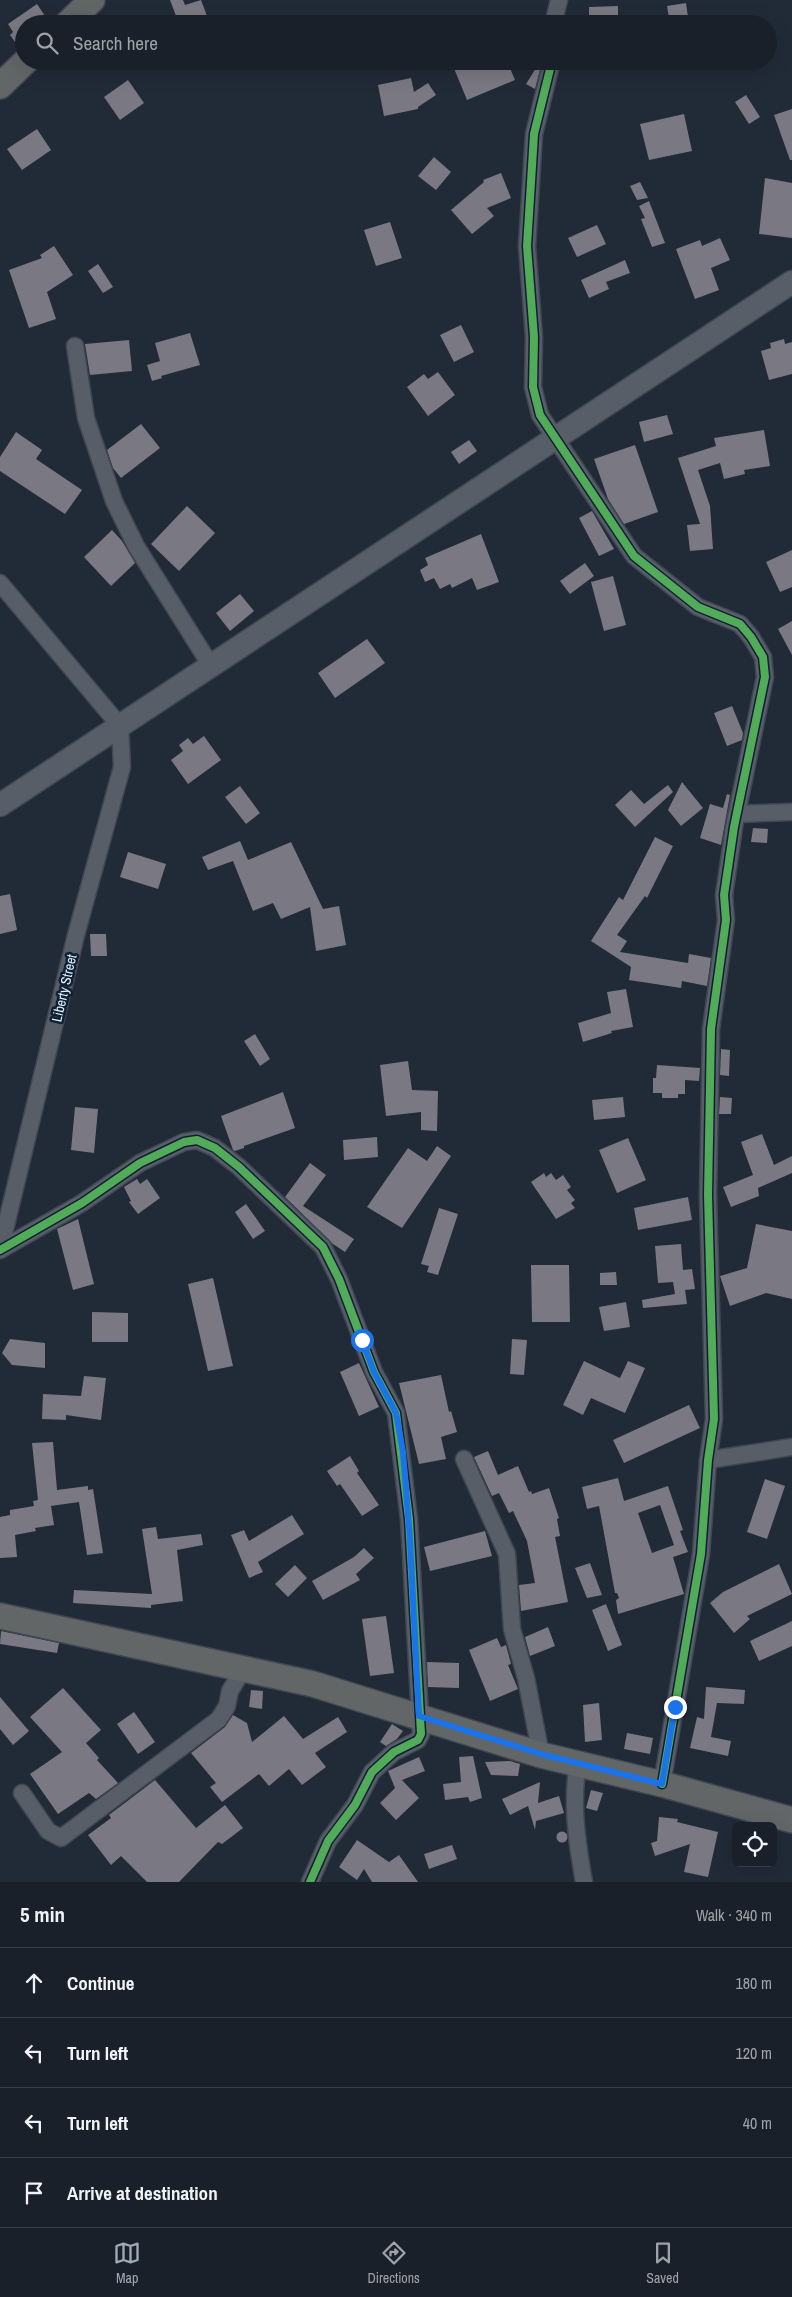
<!DOCTYPE html>
<html lang="en">
<head>
<meta charset="utf-8">
<style>
  body { margin:0; font-family:"Archivo Narrow",sans-serif; background:#222831; color:#f1f3f6 }
  .controls { position:absolute; right:15px; bottom:15px; display:grid; overflow:hidden; border-radius:8px; box-shadow:0 5px 20px #0002 }
  .controls button { width:45px; height:45px; display:grid; place-items:center; padding:0; border:0; border-bottom:1px solid #373e46; background:#192029; color:#f1f3f6; font:25px sans-serif }
  .stop { position:absolute; width:15px; height:15px; margin:-11px; border:4px solid #1a73e8; border-radius:50%; background:#fff }
  .stop.end { background:#1a73e8; border-color:#fff; box-shadow:0 1px 5px #0008 }
  .list { margin:0; padding:0; list-style:none }
  h2 { display:flex; justify-content:space-between; align-items:center; height:65px; margin:0; padding:0 20px; font-size:21px }
  h2 small { font-size:16px; font-weight:400; color:#9fa3a8 }
  .list li { display:grid; grid-template-columns:32px 1fr auto; gap:15px; align-items:center; box-sizing:border-box; height:70px; padding:0 20px; border-top:1px solid #373e46 }
  .list b { display:block; font-size:19px; white-space:nowrap }
  .list em { font-size:16px; font-style:normal; color:#9fa3a8 }
  .icon { flex:none; width:28px; height:28px; fill:none; stroke:currentColor; stroke-width:2; stroke-linecap:round; stroke-linejoin:round }
  .map { position:relative; flex:none; width:792px; height:1882px; overflow:hidden }
  .search { position:absolute; background:#192029; box-shadow:0 5px 20px #0002; left:15px; right:15px; top:15px; height:55px; display:flex; align-items:center; gap:12px; box-sizing:border-box; padding:0 18px; border-radius:28px; color:#9fa3a8; font-size:19px }
  .sheet { height:345px; background:#192029 }
  nav { display:flex; justify-content:space-around; align-items:center; box-sizing:border-box; height:70px; border-top:1px solid #373e46; background:#192029; font-size:14px; color:#9fa3a8 }
  nav a { display:grid; justify-items:center; gap:2px }
  nav .on { color:#a0abb8 }
  .map>svg:first-child { display:block }
  .building { fill:#7a7882; fill-rule:evenodd }
  .lines { fill:none; stroke-linecap:round; stroke-linejoin:round }
  .minor-casing { stroke:#404752; stroke-width:19 }
  .secondary-casing { stroke:#404752; stroke-width:25 }
  .primary-casing { stroke:#404752; stroke-width:28 }
  .minor { stroke:#575e67; stroke-width:16 }
  .secondary { stroke:#575e67; stroke-width:22 }
  .primary { stroke:#636667; stroke-width:25 }
  .cycleway-casing { stroke:#0f2034; stroke-width:11 }
  .cycleway { stroke:#51ab58; stroke-width:8 }
  .route { stroke:#1a73e8; stroke-width:6 }
  .labels { text-anchor:middle; dominant-baseline:central; stroke-width:5; stroke-linejoin:round; paint-order:stroke }
  .street-label { font-size:14px; fill:#e5f0fe; stroke:#0f2034 }
</style>
</head>
<body>
<div class="map">
<svg width="792" height="1882" viewBox="0 0 792 1882">
  <rect width="100%" height="100%" fill="#212a37"/>
  <g class="building">
    <path d="M170 0H183L185 5 201 0 210 24H179Z"/>
    <path d="M686 3 689 24H670L667 6Z"/>
    <path d="M37 4 45 16 35 24H24V47L20 49 10 35 13 32 8 24Z"/>
    <path d="M618 6V19L589 20V7Z"/>
    <path d="M451 61H507L515 80 467 100Z"/>
    <path d="M536 68 540 70 535 89 526 84Z"/>
    <path d="M411 78 414 92 428 83 436 95 418 107V109L384 116 378 85Z"/>
    <path d="M128 80 144 103 120 120 104 97Z"/>
    <path d="M746 95 760 117 749 124 735 102Z"/>
    <path d="M792 109V160H790L774 115Z"/>
    <path d="M684 114 692 151 649 160 640 124Z"/>
    <path d="M37 129 51 150 22 170 7 149Z"/>
    <path d="M434 157 451 172 436 190 418 176Z"/>
    <path d="M501 173 511 198 487 208 494 216 472 234 451 210 484 182 483 180Z"/>
    <path d="M765 178 792 183V238L759 234Z"/>
    <path d="M640 182 648 198 637 200 630 186Z"/>
    <path d="M649 201 665 243 652 247 641 219 645 218 639 206Z"/>
    <path d="M390 222 402 258 376 266 364 230Z"/>
    <path d="M597 225 606 244 577 257 568 238Z"/>
    <path d="M720 238 730 260 711 268 719 290 695 299 676 249 700 240 702 246Z"/>
    <path d="M54 246 73 275 47 292 56 319 29 328 9 270 42 258 40 255Z"/>
    <path d="M625 260 630 273 606 282 609 289 589 298 581 280Z"/>
    <path d="M98 264 113 287 103 293 88 271Z"/>
    <path d="M461 325 474 352 454 362 440 335Z"/>
    <path d="M190 333 200 365 161 376 162 378 152 381 147 365 160 361 155 343Z"/>
    <path d="M784 339 785 344 792 342V374L769 380 761 351 771 348 770 343Z"/>
    <path d="M129 340 132 371 90 375 85 344Z"/>
    <path d="M438 372 455 395 428 416 407 387 424 374 428 379Z"/>
    <path d="M667 415 673 434 644 442 639 422Z"/>
    <path d="M141 424 160 448 121 478 113 468 107 450Z"/>
    <path d="M764 430 770 466 744 470 745 474 724 479 720 463 698 470 710 506 713 549 690 551 687 525 700 524 678 458 716 446 714 438Z"/>
    <path d="M16 432 42 450 36 459 82 490 65 514 0 471V457Z"/>
    <path d="M469 440 477 451 459 464 451 452Z"/>
    <path d="M635 445 658 512 624 524 608 499 594 459Z"/>
    <path d="M187 506 215 533 179 571 151 544Z"/>
    <path d="M592 511 614 549 599 556 579 518Z"/>
    <path d="M112 530 122 541 135 563 111 586 84 557Z"/>
    <path d="M481 534 499 582 477 590 472 578 452 588 450 584 440 589 434 578 425 582 420 570 428 565 425 558Z"/>
    <path d="M792 550V587L780 592 766 562Z"/>
    <path d="M585 563 594 576 570 594 560 581Z"/>
    <path d="M613 576 626 625 604 631 591 582Z"/>
    <path d="M240 594 254 611 230 631 216 613Z"/>
    <path d="M792 621V655L778 629Z"/>
    <path d="M367 639 385 663 335 698 318 673Z"/>
    <path d="M732 706 743 733 742 740 727 746 714 713Z"/>
    <path d="M204 736 221 760 188 784 171 760 183 751 179 745 188 738 193 744Z"/>
    <path d="M682 782 703 808 681 826 668 810Z"/>
    <path d="M668 785 673 792 635 827 615 805 631 790 644 804Z"/>
    <path d="M240 786 260 813 246 824 225 797Z"/>
    <path d="M727 794 730 795 721 845 700 838 710 804 723 808Z"/>
    <path d="M753 828 768 829 767 843 751 842Z"/>
    <path d="M655 837 673 846 647 898 645 896 617 935 627 941 620 952 688 963 689 954 711 958 707 986 682 981 681 988 629 980 631 967 591 941 619 897 623 900Z"/>
    <path d="M240 841 248 860 291 842 323 909 339 906 346 945 316 951 310 907 281 919 273 903 253 911 233 861 208 870 202 857Z"/>
    <path d="M128 852 166 864 158 889 120 877Z"/>
    <path d="M10 894 17 930 0 934V896Z"/>
    <path d="M90 934H106L107 956H91Z"/>
    <path d="M626 989 633 1027 611 1031 612 1033 583 1042 578 1023 611 1013 607 992Z"/>
    <path d="M255 1034 270 1059 260 1066 244 1041Z"/>
    <path d="M721 1049 730 1050 729 1076 720 1075Z"/>
    <path d="M408 1061 412 1090 438 1091 437 1131 421 1130V1112L386 1116 380 1065Z"/>
    <path d="M657 1065 700 1068 699 1081 685 1080V1094H678V1098H662V1093H653V1078H656Z"/>
    <path d="M283 1092 295 1128 244 1146V1148L235 1151 233 1150 221 1116Z"/>
    <path d="M623 1097 625 1117 594 1120 592 1100Z"/>
    <path d="M720 1097 732 1098 731 1114H719Z"/>
    <path d="M75 1107 98 1109 94 1153 71 1150Z"/>
    <path d="M762 1134 774 1165 792 1156V1173L758 1188 759 1196 731 1207 723 1187 753 1175 741 1142Z"/>
    <path d="M377 1137 378 1157 344 1160 343 1140Z"/>
    <path d="M628 1138 646 1180 617 1193 599 1150Z"/>
    <path d="M437 1146 451 1156 402 1228 367 1207 408 1148 427 1161Z"/>
    <path d="M310 1163 326 1175 303 1206 354 1239 345 1252 333 1244 285 1197Z"/>
    <path d="M544 1173 546 1177 551 1173 556 1180 563 1175 571 1187 567 1190 575 1200 571 1203 575 1208 556 1219 531 1182Z"/>
    <path d="M137 1179 140 1184 147 1179 160 1198 138 1214 129 1202 131 1201 124 1187Z"/>
    <path d="M688 1197 692 1220 638 1230 634 1208Z"/>
    <path d="M246 1204 265 1231 253 1239 235 1212Z"/>
    <path d="M439 1208 458 1214 438 1275 427 1272 429 1266 421 1264Z"/>
    <path d="M78 1219 94 1284 73 1290 57 1229Z"/>
    <path d="M756 1224 792 1231V1299L766 1293 730 1306 720 1276 747 1268Z"/>
    <path d="M681 1244 683 1270 692 1269 695 1289 685 1290 687 1304 643 1308 642 1300 675 1294 673 1282 658 1283 655 1246Z"/>
    <path d="M531 1265H569L570 1322H532Z"/>
    <path d="M616 1272 617 1285H600V1273Z"/>
    <path d="M213 1278 233 1366 208 1371 188 1284Z"/>
    <path d="M626 1302 630 1327 604 1331 599 1307Z"/>
    <path d="M92 1312 128 1313V1342H92Z"/>
    <path d="M10 1339 45 1343V1368L12 1365 2 1353Z"/>
    <path d="M512 1339 527 1340 524 1375 510 1374Z"/>
    <path d="M584 1361 620 1378 628 1361 645 1368 625 1413 591 1398 583 1415 563 1405Z"/>
    <path d="M359 1363 379 1407 359 1416 340 1372Z"/>
    <path d="M441 1375 449 1412 451 1411 457 1432 441 1437 446 1459 419 1464 399 1383Z"/>
    <path d="M84 1376 106 1378 101 1420 66 1415V1420L42 1419 43 1394 81 1396Z"/>
    <path d="M689 1405 700 1428 624 1463 613 1440Z"/>
    <path d="M53 1442 57 1490 88 1486V1490L93 1489 103 1553 87 1555 79 1502 51 1506 54 1525 35 1528 36 1531 15 1535 17 1557 0 1558V1517L10 1515V1510L34 1506 33 1501 38 1500 32 1443Z"/>
    <path d="M488 1451 498 1475 518 1466 529 1492 531 1491 532 1494 549 1488 559 1518 557 1519 560 1536 555 1537 568 1602 521 1611 519 1585 535 1583 527 1541 513 1511 509 1513 499 1493 492 1496 474 1457Z"/>
    <path d="M350 1456 359 1471 357 1473 379 1505 362 1516 340 1484 337 1486 327 1471Z"/>
    <path d="M618 1478 624 1501 668 1486 683 1530 680 1531 688 1552 673 1557 684 1594 618 1614 616 1600 619 1598 617 1593H615L599 1506 587 1509 582 1487ZM660 1505 674 1545 652 1553 638 1513Z"/>
    <path d="M765 1479 785 1486 767 1539 747 1532Z"/>
    <path d="M292 1515 304 1534 258 1562 263 1572 249 1578 231 1535 244 1530 249 1541Z"/>
    <path d="M156 1527 158 1539 201 1534 203 1545 177 1550 183 1601 151 1605V1608L73 1603 74 1590 152 1594 142 1529Z"/>
    <path d="M485 1531 492 1556 430 1571 424 1547Z"/>
    <path d="M364 1548 374 1558 356 1574 360 1580 323 1600 312 1581 354 1557Z"/>
    <path d="M590 1563 602 1595 587 1598 575 1568Z"/>
    <path d="M779 1564 792 1594 747 1616 750 1619 734 1633 710 1603 723 1592Z"/>
    <path d="M295 1565 307 1578 288 1597 275 1584Z"/>
    <path d="M606 1604 622 1645 608 1651 592 1610Z"/>
    <path d="M386 1616 394 1673 370 1676 362 1619Z"/>
    <path d="M792 1621V1646L759 1661 750 1641Z"/>
    <path d="M548 1627 555 1646 530 1656 525 1637Z"/>
    <path d="M1 1631 59 1643 57 1653 0 1644Z"/>
    <path d="M497 1638 501 1647 506 1645 511 1664 508 1665 518 1689 490 1701 469 1650Z"/>
    <path d="M427 1662 459 1663V1688L428 1687Z"/>
    <path d="M706 1687 745 1690 744 1704 717 1703 711 1737 731 1741 728 1756 690 1748 697 1717 704 1719Z"/>
    <path d="M63 1688 101 1730 86 1743 99 1758 97 1760 118 1783 96 1799 89 1793 58 1814 30 1774 62 1752 30 1717Z"/>
    <path d="M251 1690 263 1691 262 1709 249 1707Z"/>
    <path d="M0 1697 29 1731 13 1745 0 1729Z"/>
    <path d="M599 1703 602 1740 585 1742 583 1705Z"/>
    <path d="M134 1712 155 1742 138 1754 117 1724Z"/>
    <path d="M233 1715 247 1723 252 1742 284 1716 303 1739 338 1717 347 1732 315 1753 326 1767 302 1785 289 1769 269 1786 259 1774 222 1802 210 1787 216 1783 191 1753 225 1727Z"/>
    <path d="M392 1724 403 1731 397 1739 386 1746 380 1742Z"/>
    <path d="M627 1733 653 1738 650 1754 624 1749Z"/>
    <path d="M473 1756 482 1798 470 1802 468 1797 445 1800 443 1784 461 1782 459 1757Z"/>
    <path d="M419 1757 425 1771 402 1780 419 1798 396 1820 380 1803 395 1788 388 1771Z"/>
    <path d="M510 1761 520 1764 518 1776 491 1775 485 1762Z"/>
    <path d="M155 1780 196 1828 225 1805 243 1828 222 1844 218 1842 179 1882H147L121 1856 111 1865 88 1835 111 1818 109 1815Z"/>
    <path d="M540 1782 538 1803 559 1796 564 1813 536 1821 535 1830 528 1806 510 1815 502 1799Z"/>
    <path d="M591 1790 603 1793 597 1811 586 1808Z"/>
    <path d="M659 1817 678 1819 677 1822 718 1832 708 1877 684 1872 690 1844 655 1856 651 1843 657 1841Z"/>
    <circle cx="562" cy="1837" r="5.5"/>
    <path d="M357 1840 389 1862 399 1855 418 1882H372L364 1869 357 1880 339 1867Z"/>
    <path d="M452 1845 457 1859 429 1869 424 1854Z"/>
  </g>
  <g class="lines">
    <defs>
      <g id="minor">
        <path d="M553 24 559 0"/>
        <path d="M552 61 534 134 527 246 534 337 533 387 540 415 634 556 698 607 740 624 751 637 763 657 765 677 734 827 724 895 726 920 711 1029 708 1195 714 1419 708 1460 701 1554 662 1784"/>
        <path d="M75 346 86 418 114 501 136 546 211 666"/>
        <path d="M0 583 120 726 122 767 76 935 0 1250"/>
        <path d="M737 814 792 812"/>
        <path d="M0 1250 82 1203 140 1163 184 1142 197 1140 215 1148 239 1167 323 1247 339 1279 374 1372 396 1413 409 1519 421 1734 418 1740 394 1752 372 1772 355 1805 328 1841 310 1882"/>
        <path d="M464 1459 507 1554 512 1629 526 1678 541 1755"/>
        <path d="M708 1460 792 1447"/>
        <path d="M578 1764C571 1803 577 1843 584 1882"/>
        <path d="M22 1793 48 1831 61 1838 219 1719 227 1706 230 1691 244 1668"/>
      </g>
      <path id="secondary" d="M0 805 792 282"/>
      <g id="primary">
        <path d="M67 24 92 0"/>
        <path d="M0 86 26 61"/>
        <path d="M0 1616 313 1684 541 1755 662 1784 792 1820"/>
      </g>
    </defs>
    <use href="#minor" class="minor-casing"/>
    <use href="#secondary" class="secondary-casing"/>
    <use href="#primary" class="primary-casing"/>
    <use href="#minor" class="minor"/>
    <use href="#secondary" class="secondary"/>
    <use href="#primary" class="primary"/>
    <defs>
      <g id="cycleway">
        <path d="M552 61 534 134 527 246 534 337 533 387 540 415 634 556 698 607 740 624 751 637 763 657 765 677 734 827 724 895 726 920 711 1029 708 1195 714 1419 708 1460 701 1554 662 1784"/>
        <path d="M0 1250 82 1203 140 1163 184 1142 197 1140 215 1148 239 1167 323 1247 339 1279 374 1372 396 1413 409 1519 421 1734 418 1740 394 1752 372 1772 355 1805 328 1841 310 1882"/>
      </g>
    </defs>
    <use href="#cycleway" class="cycleway-casing"/>
    <use href="#cycleway" class="cycleway"/>
  </g>
  <g class="lines">
    <path class="route" d="M362 1340 374 1372 396 1413 403 1452 410 1539 419 1716 541 1754 662 1784 675 1707"/>
  </g>
  <g class="labels">
    <g class="street-label">
      <text transform="translate(64 988) rotate(-77)">Liberty Street</text>
    </g>
  </g>
</svg>
<div class="controls">
<button><svg class="icon" aria-label="locate" viewBox="0 0 24 24"><circle cx="12" cy="12" r="6"/><path d="M12 2v4M12 18v4M2 12h4M18 12h4"/></svg></button>
</div>
<div class="stop" style="left:362px;top:1340px"></div>
<div class="stop end" style="left:675px;top:1707px"></div>
<div class="search"><svg class="icon" aria-label="search" viewBox="0 0 24 24"><circle cx="10" cy="10" r="6"/><path d="M15 15l6 6"/></svg>Search here</div>
</div>
<section class="sheet">
<h2>5 min<small>Walk · 340 m</small></h2>
<ul class="list">
<li><svg class="icon" aria-label="ahead" viewBox="0 0 24 24"><path d="M12 20V5M6 11l6-6 6 6"/></svg><div><b>Continue</b></div><em>180 m</em></li>
<li><svg class="icon" aria-label="left" viewBox="0 0 24 24"><path d="M17 20v-9H6M10 6l-5 5 5 5"/></svg><div><b>Turn left</b></div><em>120 m</em></li>
<li><svg class="icon" aria-label="left" viewBox="0 0 24 24"><path d="M17 20v-9H6M10 6l-5 5 5 5"/></svg><div><b>Turn left</b></div><em>40 m</em></li>
<li><svg class="icon" aria-label="arrive" viewBox="0 0 24 24"><path d="M6 21V4h12l-3 4 3 4H6"/></svg><div><b>Arrive at destination</b></div></li>
</ul>
</section>
<nav>
<a class="on"><svg class="icon" aria-label="map" viewBox="0 0 24 24"><path d="M3 6l6-2 6 2 6-2v14l-6 2-6-2-6 2zM9 4v14M15 6v14"/></svg>Map</a>
<a><svg class="icon" aria-label="directions" viewBox="0 0 24 24"><path d="M12 3l9 9-9 9-9-9zM9 14v-3h6M13 9l2 2-2 2"/></svg>Directions</a>
<a><svg class="icon" aria-label="saved" viewBox="0 0 24 24"><path d="M7 4h10v16l-5-4-5 4z"/></svg>Saved</a>
</nav>
</body>
</html>
